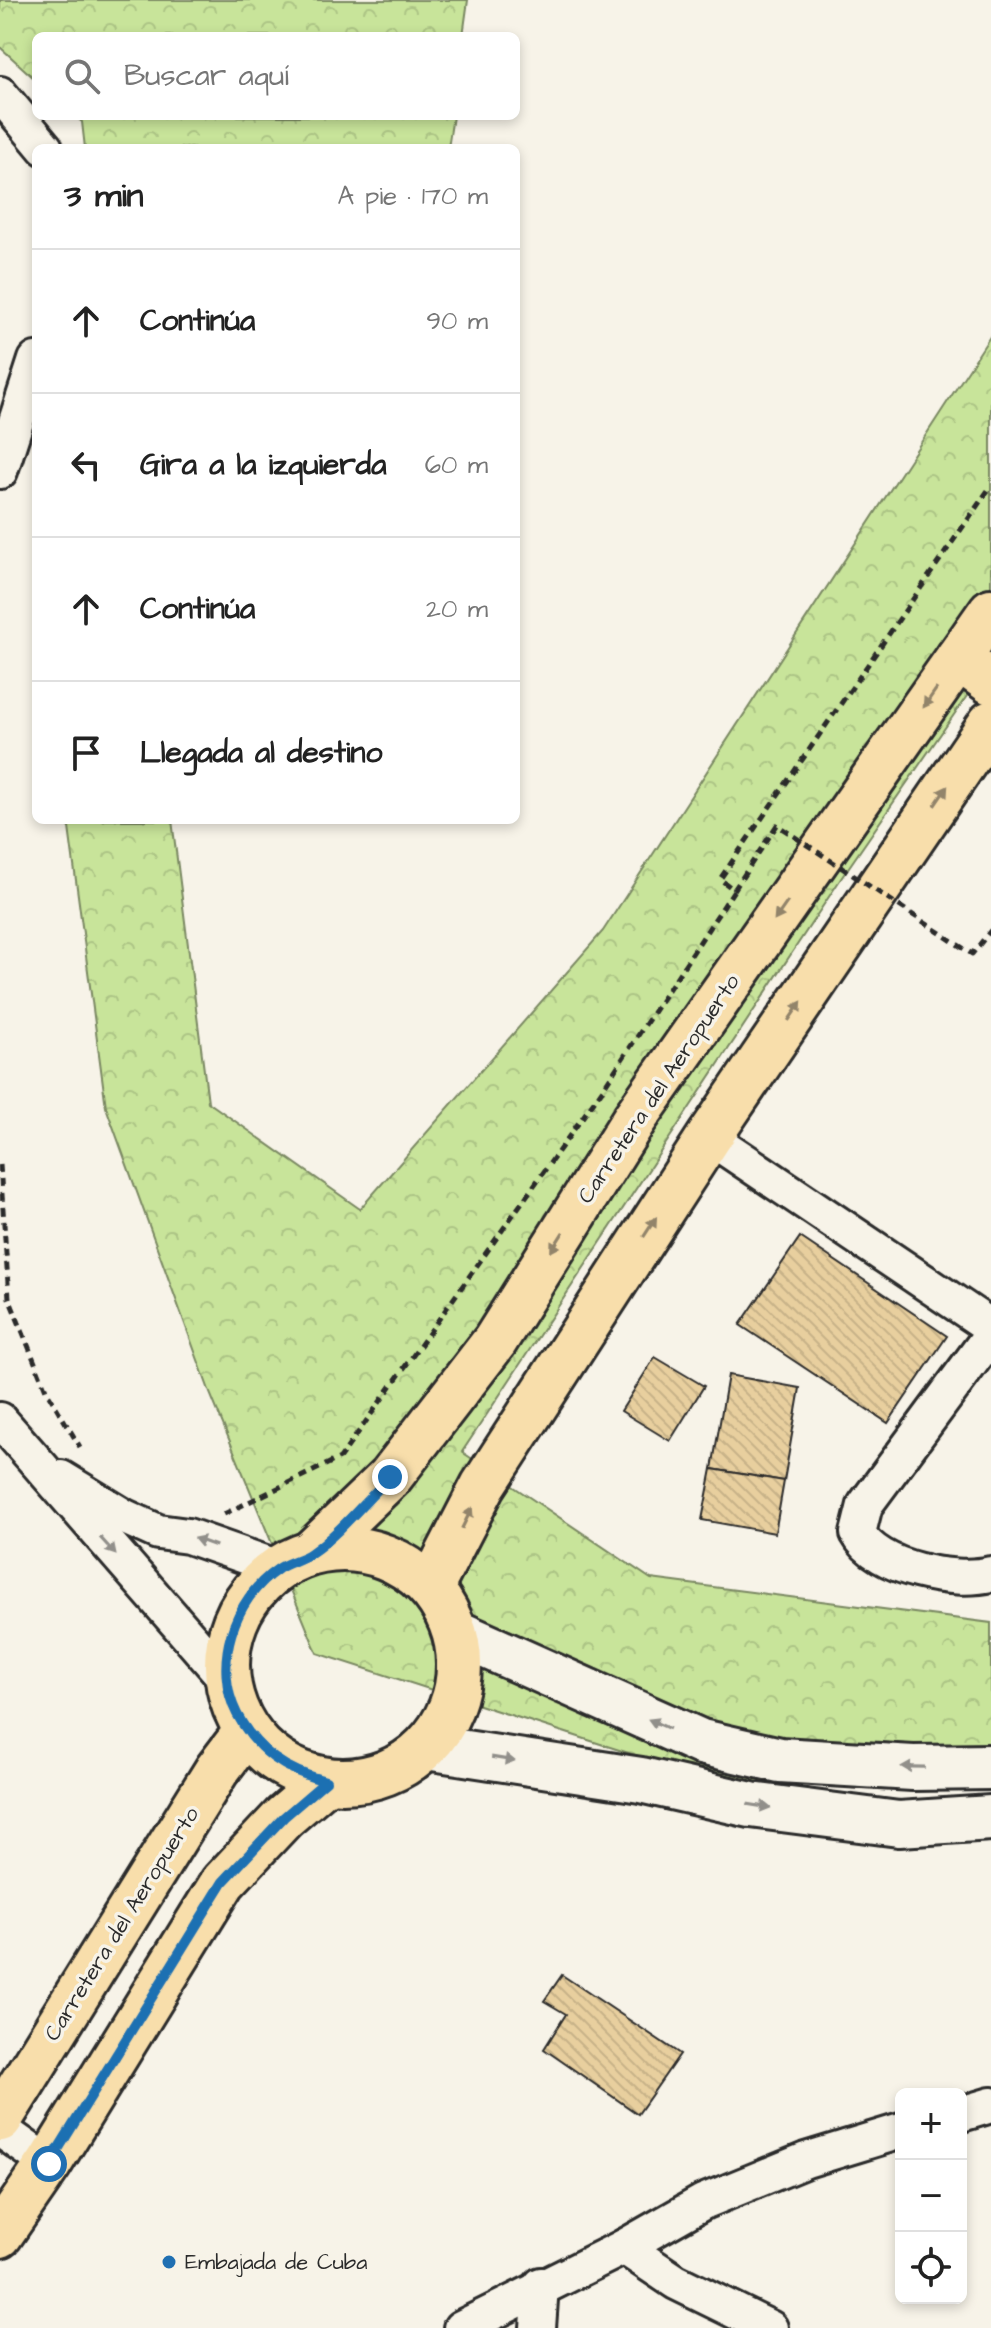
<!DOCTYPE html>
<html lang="es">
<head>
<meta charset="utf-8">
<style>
  body { margin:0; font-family:"Architects Daughter",sans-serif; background:#f6f6f6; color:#222 }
  .controls { position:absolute; right:24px; bottom:24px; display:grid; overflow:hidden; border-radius:12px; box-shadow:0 4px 12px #0003 }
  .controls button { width:72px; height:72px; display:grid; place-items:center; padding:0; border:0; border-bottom:2px solid #e0e0e0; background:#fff; color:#222; font:40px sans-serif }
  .stop { position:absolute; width:24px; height:24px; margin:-18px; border:6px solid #1f6fb2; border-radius:50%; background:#fff }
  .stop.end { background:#1f6fb2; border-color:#fff; box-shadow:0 2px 8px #0008 }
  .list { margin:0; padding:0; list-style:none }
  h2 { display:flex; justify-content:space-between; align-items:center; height:104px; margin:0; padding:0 32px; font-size:34px }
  h2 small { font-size:26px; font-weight:400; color:#767676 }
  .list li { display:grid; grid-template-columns:52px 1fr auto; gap:24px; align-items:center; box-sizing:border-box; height:144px; padding:0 32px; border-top:2px solid #e0e0e0 }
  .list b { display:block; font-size:30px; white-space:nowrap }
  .list em { font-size:26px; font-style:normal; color:#767676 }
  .icon { flex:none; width:44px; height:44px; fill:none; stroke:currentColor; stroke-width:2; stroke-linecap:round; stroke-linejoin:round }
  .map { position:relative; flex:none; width:991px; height:2328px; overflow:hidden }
  .search { position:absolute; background:#fff; box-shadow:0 4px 12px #0003; left:32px; top:32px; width:488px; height:88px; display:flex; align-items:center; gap:20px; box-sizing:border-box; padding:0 28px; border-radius:12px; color:#767676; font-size:30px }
  .panel { position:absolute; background:#fff; box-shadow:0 4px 12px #0003; left:32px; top:144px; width:488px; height:680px; border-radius:12px }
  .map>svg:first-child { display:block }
  .forest { fill:url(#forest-crowns); stroke:#7a8862; stroke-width:2 }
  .building { fill:url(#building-back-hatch); stroke:#2b2b2b; stroke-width:2 }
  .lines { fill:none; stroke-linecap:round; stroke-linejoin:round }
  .minor-casing { stroke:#2b2b2b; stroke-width:40 }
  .secondary-casing { stroke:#2b2b2b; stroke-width:50 }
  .primary-casing { stroke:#2b2b2b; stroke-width:50 }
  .path { stroke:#2b2b2b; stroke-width:5; stroke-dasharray:8 6; stroke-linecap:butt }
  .minor { stroke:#f7f3e8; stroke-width:34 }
  .secondary { stroke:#f7f3e8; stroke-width:44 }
  .primary { stroke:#f8deab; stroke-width:44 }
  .path-bridge { stroke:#2b2b2b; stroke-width:5; stroke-dasharray:8 6; stroke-linecap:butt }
  .oneway { fill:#92846b }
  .oneway2 { fill:#918f8a }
  .route { stroke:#1f6fb2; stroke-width:10 }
  .poi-dot { fill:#1f6fb2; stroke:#f7f3e8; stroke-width:3 }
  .labels { text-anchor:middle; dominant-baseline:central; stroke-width:7; stroke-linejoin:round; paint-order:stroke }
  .street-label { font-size:22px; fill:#2b2b2b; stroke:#f7f3e8 }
  .poi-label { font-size:22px; fill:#2b2b2b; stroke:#f7f3e8; text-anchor:start }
</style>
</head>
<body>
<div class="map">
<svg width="991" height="2328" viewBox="0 0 991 2328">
  <defs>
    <pattern id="forest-crowns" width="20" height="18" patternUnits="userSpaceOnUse" patternTransform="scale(2)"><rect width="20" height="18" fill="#c8e49a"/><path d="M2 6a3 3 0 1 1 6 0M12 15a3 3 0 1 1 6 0" fill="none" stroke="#acc485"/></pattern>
    <pattern id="building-back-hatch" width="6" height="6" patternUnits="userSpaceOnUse" patternTransform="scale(2)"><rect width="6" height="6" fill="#e8cf9e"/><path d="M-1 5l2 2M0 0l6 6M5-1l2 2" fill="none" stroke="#c7b288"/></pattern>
  </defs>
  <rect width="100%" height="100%" fill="#f7f3e8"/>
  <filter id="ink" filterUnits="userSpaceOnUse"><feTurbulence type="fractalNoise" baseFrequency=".0125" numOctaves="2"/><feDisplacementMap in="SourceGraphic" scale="16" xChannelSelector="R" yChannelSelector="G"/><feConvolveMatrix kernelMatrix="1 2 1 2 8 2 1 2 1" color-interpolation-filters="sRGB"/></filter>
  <g filter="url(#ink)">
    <g class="forest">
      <path d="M0 0H468L463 36H36V80L0 47Z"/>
      <path d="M75 116H453L448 148H85L82 122Z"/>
      <path d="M991 335V661L842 877 462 1452 651 1579 991 1623V1777L722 1783 317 1653 210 1393 106 1107 68 820H172L208 1102 360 1209 603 931Z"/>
    </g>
    <g class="building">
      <path d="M800 1237 947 1336 888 1423 740 1325Z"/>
      <path d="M655 1357 704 1386 670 1441 621 1411Z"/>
      <path d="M728 1375 800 1388 784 1481 712 1469Z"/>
      <path d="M712 1469 784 1481 775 1533 702 1520Z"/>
      <path d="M562 1975 680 2054 638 2114 544 2049 566 2014 544 2001Z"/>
    </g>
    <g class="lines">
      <defs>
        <g id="minor">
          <path d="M0 94 45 148"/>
          <path d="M0 471 36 360"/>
          <path d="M709 1137 991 1327"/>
          <path d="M991 1335 865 1505 858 1533C877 1569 954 1583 991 1574"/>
          <path d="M0 1420 227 1680"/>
          <path d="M61 1478 125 1517 158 1532 188 1536 279 1568"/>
          <path d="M961 2114 991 2105"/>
          <path d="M0 2129 49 2164"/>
          <path d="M624 2247 676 2282 770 2328"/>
          <path d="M461 2328 624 2247 703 2202 806 2160 901 2131"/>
          <path d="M538 2328 541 2285"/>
        </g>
        <g id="secondary">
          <path d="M455 1632 701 1742 780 1760 913 1768 991 1767"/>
          <path d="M426 1747 641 1780 751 1805 899 1824 991 1818"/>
        </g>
        <g id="primary">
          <path d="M958 658 991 682"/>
          <circle cx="343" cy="1665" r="116"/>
          <path d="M311 1553 390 1477 495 1341 635 1118 991 611"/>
          <path d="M431 1587 483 1486 709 1137 991 723"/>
          <path d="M0 2119 217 1770 246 1732"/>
          <path d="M0 2235 49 2164 223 1882 284 1817 326 1781"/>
        </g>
      </defs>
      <use href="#minor" class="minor-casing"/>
      <use href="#secondary" class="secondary-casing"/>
      <use href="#primary" class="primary-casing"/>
      <g class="path">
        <path d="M0 1165 9 1298 46 1390 80 1447"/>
        <path d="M224 1514 340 1458 602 1090 734 890 720 879 991 486"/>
      </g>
      <use href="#minor" class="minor"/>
      <use href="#secondary" class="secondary"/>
      <use href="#primary" class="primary"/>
      <path class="path-bridge" d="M734 890 777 825 972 954 991 930"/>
    </g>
    <defs><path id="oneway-solid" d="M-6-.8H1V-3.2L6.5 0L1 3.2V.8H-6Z" transform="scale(2)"/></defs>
    <g class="oneway">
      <use href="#oneway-solid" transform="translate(930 698) rotate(125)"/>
      <use href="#oneway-solid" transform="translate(941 796) rotate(-56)"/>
      <use href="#oneway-solid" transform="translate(781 911) rotate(125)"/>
      <use href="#oneway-solid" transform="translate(795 1011) rotate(-56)"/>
      <use href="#oneway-solid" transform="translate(650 1227) rotate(-57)"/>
      <use href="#oneway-solid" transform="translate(557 1242) rotate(122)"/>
      <use href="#oneway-solid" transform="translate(467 1518) rotate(-64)"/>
    </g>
    <g class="oneway2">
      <use href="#oneway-solid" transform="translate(205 1542) rotate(-161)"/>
      <use href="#oneway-solid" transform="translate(108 1546) rotate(48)"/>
      <use href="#oneway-solid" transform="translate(659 1724) rotate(-156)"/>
      <use href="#oneway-solid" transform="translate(503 1759) rotate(9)"/>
      <use href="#oneway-solid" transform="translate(913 1767) rotate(-179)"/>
      <use href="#oneway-solid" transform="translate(759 1806) rotate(9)"/>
    </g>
  </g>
  <g class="lines" filter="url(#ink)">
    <path class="route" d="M49 2164 223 1882 284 1817 326 1781C286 1771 257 1752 237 1714 212 1665 233 1599 278 1569 288 1562 301 1560 311 1553 340 1533 365 1501 390 1477"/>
  </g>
  <circle class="poi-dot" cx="169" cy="2262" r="8"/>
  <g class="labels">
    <g class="street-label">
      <text transform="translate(659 1089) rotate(-56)">Carretera del Aeropuerto</text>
      <text transform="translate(122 1924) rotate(-58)">Carretera del Aeropuerto</text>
    </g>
    <g class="poi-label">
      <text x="185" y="2262">Embajada de Cuba</text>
    </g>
  </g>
</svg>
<div class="controls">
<button>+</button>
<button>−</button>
<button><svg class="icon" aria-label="locate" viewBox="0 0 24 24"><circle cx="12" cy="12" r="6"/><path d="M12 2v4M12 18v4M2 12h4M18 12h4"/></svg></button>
</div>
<div class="stop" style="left:49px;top:2164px"></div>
<div class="stop end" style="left:390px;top:1477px"></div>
<div class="search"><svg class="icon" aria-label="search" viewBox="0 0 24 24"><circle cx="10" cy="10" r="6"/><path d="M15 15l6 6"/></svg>Buscar aquí</div>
<section class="panel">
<h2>3 min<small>A pie · 170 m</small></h2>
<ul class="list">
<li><svg class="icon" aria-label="ahead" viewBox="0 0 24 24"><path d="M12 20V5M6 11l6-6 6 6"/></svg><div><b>Continúa</b></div><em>90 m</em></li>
<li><svg class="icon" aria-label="left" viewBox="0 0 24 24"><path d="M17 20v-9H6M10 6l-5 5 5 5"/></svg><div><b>Gira a la izquierda</b></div><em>60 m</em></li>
<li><svg class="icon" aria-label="ahead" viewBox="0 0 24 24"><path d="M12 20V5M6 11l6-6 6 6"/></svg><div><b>Continúa</b></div><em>20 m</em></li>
<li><svg class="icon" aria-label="arrive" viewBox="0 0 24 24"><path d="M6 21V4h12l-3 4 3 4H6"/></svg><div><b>Llegada al destino</b></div></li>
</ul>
</section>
</div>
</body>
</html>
